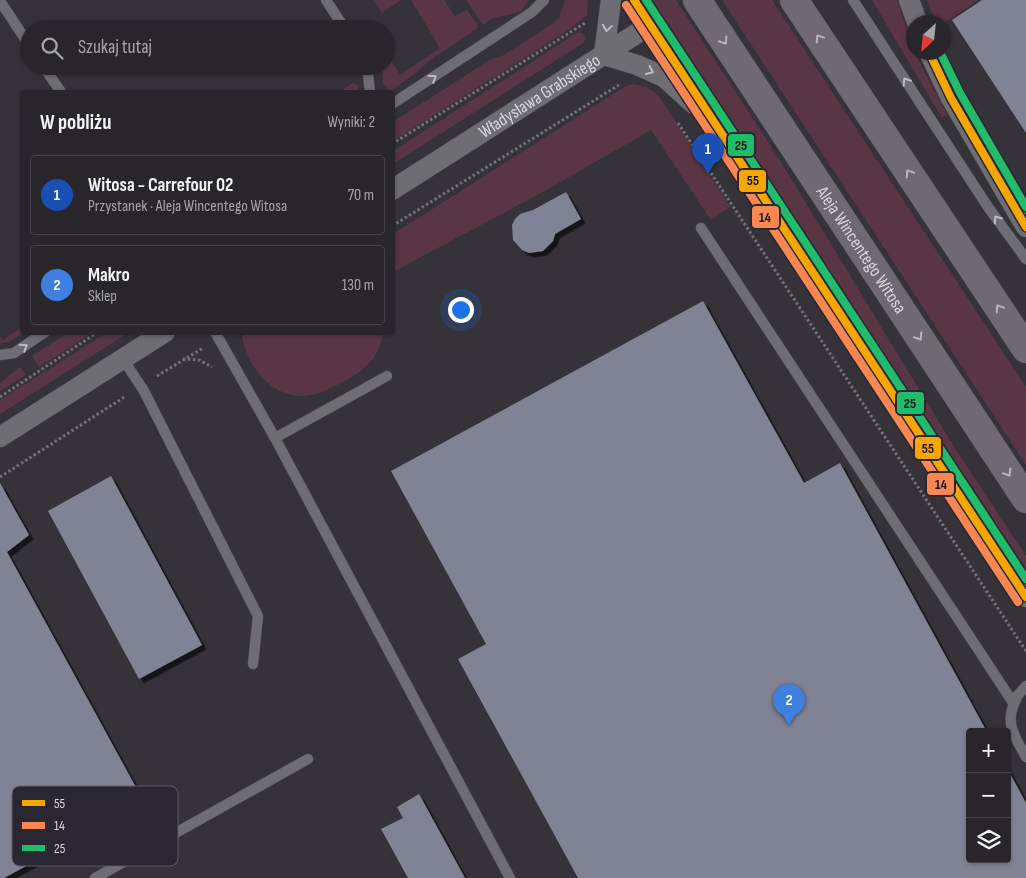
<!DOCTYPE html>
<html lang="pl">
<head>
<meta charset="utf-8">
<style>
  body { margin:0; font-family:"Sofia Sans Condensed",sans-serif; background:#302e33; color:#f1f3f6 }
  .controls { position:absolute; right:15px; bottom:15px; display:grid; overflow:hidden; border-radius:5px; box-shadow:0 1px 4px #0004 }
  .controls button { width:45px; height:45px; display:grid; place-items:center; padding:0; border:0; border-bottom:1px solid #444347; background:#28262b; color:#f1f3f6; font:25px sans-serif }
  .compass { position:absolute; left:906px; top:15px; width:45px; height:45px; border-radius:50%; background:#28262b; box-shadow:0 1px 4px #0004; rotate:207deg }
  .you { position:absolute; left:460px; top:309px; width:18px; height:18px; margin:-12px; border:4px solid #fff; border-radius:50%; background:#1a73e8; box-shadow:0 0 0 8px #1a73e833 }
  .badge { display:grid; place-items:center; width:32px; height:32px; border-radius:50%; background:#9f9da4; color:#fff; font-size:16px; font-weight:700 }
  .pin { position:absolute; translate:-50% -41px; filter:drop-shadow(0 1px 2px #0008) }
  .pin::after { content:''; position:absolute; top:26px; width:18px; height:15px; background:inherit; clip-path:polygon(0 0,100% 0,50% 100%) }
  .list { margin:0; padding:0; list-style:none }
  h2 { display:flex; justify-content:space-between; align-items:center; height:65px; margin:0; padding:0 20px; font-size:21px }
  h2 small { font-size:16px; font-weight:400; color:#a5a5a9 }
  .list li { display:grid; grid-template-columns:32px 1fr auto; gap:15px; align-items:center; box-sizing:border-box; height:80px; margin:0 10px 10px; padding:0 10px; border:1px solid #444347; border-radius:5px }
  .list b { display:block; font-size:19px; white-space:nowrap }
  .list p { margin:0; font-size:16px; white-space:nowrap; color:#a5a5a9 }
  .list em { font-size:16px; font-style:normal; color:#a5a5a9 }
  .icon { flex:none; width:28px; height:28px; fill:none; stroke:currentColor; stroke-width:2; stroke-linecap:round; stroke-linejoin:round }
  .map { position:relative; flex:none; width:1026px; height:878px; overflow:hidden }
  .search { position:absolute; background:#28262b; box-shadow:0 1px 4px #0004; left:20px; top:20px; width:375px; height:55px; display:flex; align-items:center; gap:12px; box-sizing:border-box; padding:0 18px; border-radius:28px; color:#a5a5a9; font-size:19px }
  .panel { position:absolute; background:#28262b; box-shadow:0 1px 4px #0004; left:20px; top:90px; width:375px; height:245px; border-radius:5px }
  .map>svg:first-child { display:block }
  .green { fill:#5a3644 }
  .building { fill:#808393; filter:url(#shadow) }
  .lines { fill:none; stroke-linecap:round; stroke-linejoin:round }
  .service-casing { stroke:#525056; stroke-width:11 }
  .minor-casing { stroke:#525056; stroke-width:21 }
  .primary-casing { stroke:#525056; stroke-width:29 }
  .path { stroke:#727175; stroke-width:3; stroke-dasharray:2.5 2.5; stroke-linecap:butt }
  .service { stroke:#6e6d71; stroke-width:10 }
  .minor { stroke:#6e6d71; stroke-width:20 }
  .primary { stroke:#6f6972; stroke-width:28 }
  .bus-1-casing { stroke:#2a2632; stroke-width:11 }
  .bus-2-casing { stroke:#2a2632; stroke-width:11 }
  .bus-3-casing { stroke:#2a2632; stroke-width:11 }
  .bus-1 { stroke:#f7a600; stroke-width:8 }
  .bus-2 { stroke:#f88751; stroke-width:8 }
  .bus-3 { stroke:#20bc6c; stroke-width:8 }
  .oneway { stroke:#bebcc3 }
  .oneway2 { stroke:#b8b5be }
  .labels { text-anchor:middle; dominant-baseline:central; stroke-width:5; stroke-linejoin:round; paint-order:stroke }
  .street-label { font-size:18px; fill:#d8d6de; stroke:#2a2632 }
  .key { fill:#2a2632; stroke:#5e5b66; stroke-width:1 }
  .key-label { font-size:14px; fill:#d8d6de }
  .line-badge { stroke:#2a2632; stroke-width:2 }
  .pale-badge-label { font-size:14px; text-anchor:middle; font-weight:bold; fill:#111 }
</style>
</head>
<body>
<div class="map">
<svg width="1026" height="878" viewBox="0 0 1026 878">
  <defs>
    <filter id="shadow"><feDropShadow dx="4.5" dy="4.5" stdDeviation="0" flood-color="#0009"/></filter>
  </defs>
  <rect width="100%" height="100%" fill="#353339"/>
  <g class="green">
    <path d="M374 0H401L382 13Z"/>
    <path d="M411 0H444L455 16 467 10 479 27 426 63 418 71 392 90H388L383 83 382 66H386V60L390 59 400 75 440 48Z"/>
    <path d="M466 0H529L520 12 493 18 483 25Z"/>
    <path d="M565 0H588L587 15 570 29 393 141V122L491 59 504 55 552 24 559 18Z"/>
    <path d="M650 0H676L781 162 956 450 1026 556V570Z"/>
    <path d="M722 0H772L1026 387V465Z"/>
    <path d="M872 0H897L914 52 947 114 942 118Z"/>
    <path d="M927 0H978L944 23 935 22Z"/>
    <path d="M577 33H582L586 38 583 43 393 164V151Z"/>
    <path d="M353 83 358 86V92H339Z"/>
    <path d="M634 84 647 87 659 96 730 207 711 220 651 130 541 193 393 272V234L626 86Z"/>
    <path d="M22 327 23 333 9 342 0 343V336L3 340Z"/>
    <path d="M108 332 128 333 0 414V400Z"/>
    <path d="M244 332H382L383 333C380 358 363 372 341 383 330 388 319 395 305 396 272 398 246 366 242 335Z"/>
    <path d="M68 333H92L39 367 32 356Z"/>
    <path d="M20 367 26 375 0 391V383Z"/>
  </g>
  <g class="building">
    <path d="M982 0H1026V133L952 20Z"/>
    <path d="M566 192 581 219 555 234 553 241 543 251 529 253 522 250 513 240 512 225 515 219 520 214 533 210Z"/>
    <path d="M703 301 804 483 840 463 987 732H970V859H1007V768L1026 803V878H578L458 659 486 644 391 471Z"/>
    <path d="M111 476 202 645 139 679 48 511Z"/>
    <path d="M0 483 29 535 7 552 144 802 4 878H0Z"/>
    <path d="M419 794 465 878H408L381 829 403 818 397 807Z"/>
  </g>
  <g class="lines">
    <defs>
      <g id="service">
        <path d="M326 0 345 29"/>
        <path d="M853 0 988 207 1026 259"/>
        <path d="M0 1 29 45"/>
        <path d="M43 66 61 92"/>
        <path d="M367 66 370 92"/>
        <path d="M392 104 532 12 544 0"/>
        <path d="M701 228 1014 704C1005 724 1016 739 1026 757"/>
        <path d="M215 332 275 438 510 878"/>
        <path d="M0 355 14 353 45 332"/>
        <path d="M123 359 144 391 258 616 253 664"/>
        <path d="M275 438 387 376"/>
        <path d="M1014 704 1018 695 1026 686"/>
        <path d="M95 878 308 759"/>
      </g>
      <g id="minor">
        <path d="M634 0 1026 597"/>
        <path d="M909 0 917 22"/>
        <path d="M929 52 951 98 1026 227"/>
        <path d="M604 55 637 65 664 77 694 104"/>
        <path d="M604 55 611 0"/>
        <path id="s1" d="M392 190 650 25"/>
        <path d="M0 437 165 332"/>
      </g>
      <g id="primary">
        <path id="s2" d="M697 0 1026 499"/>
        <path d="M794 0 1026 349"/>
      </g>
    </defs>
    <use href="#service" class="service-casing"/>
    <use href="#minor" class="minor-casing"/>
    <use href="#primary" class="primary-casing"/>
    <g class="path">
      <path d="M678 123 1026 651"/>
      <path d="M392 144 585 23"/>
      <path d="M392 226 619 85"/>
      <path d="M183 359 199 360 212 367"/>
      <path d="M157 376 203 348"/>
      <path d="M0 397 98 332"/>
      <path d="M0 477 126 396"/>
    </g>
    <use href="#service" class="service"/>
    <use href="#minor" class="minor"/>
    <use href="#primary" class="primary"/>
    <defs>
      <g id="bus-1">
        <path d="M634 0 1026 597"/>
        <path d="M929 52 951 98 1026 227"/>
      </g>
      <path id="bus-2" d="M626 5 1018 602"/>
      <g id="bus-3">
        <path d="M646 0 1026 579"/>
        <path d="M940 52 960 93 1026 207"/>
      </g>
    </defs>
    <use href="#bus-1" class="bus-1-casing"/>
    <use href="#bus-2" class="bus-2-casing"/>
    <use href="#bus-3" class="bus-3-casing"/>
    <use href="#bus-1" class="bus-1"/>
    <use href="#bus-2" class="bus-2"/>
    <use href="#bus-3" class="bus-3"/>
  </g>
  <defs><path id="oneway-chevron" d="M-2-3.5L2.5 0L-2 3.5" fill="none" stroke-width="1.6" stroke-linecap="round" stroke-linejoin="round" transform="scale(1.25)"/></defs>
  <g class="oneway">
    <use href="#oneway-chevron" transform="translate(607 28) rotate(98)"/>
    <use href="#oneway-chevron" transform="translate(650 71) rotate(25)"/>
    <use href="#oneway-chevron" transform="translate(433 78) rotate(-33)"/>
    <use href="#oneway-chevron" transform="translate(906 81) rotate(-123)"/>
    <use href="#oneway-chevron" transform="translate(997 219) rotate(-126)"/>
    <use href="#oneway-chevron" transform="translate(24 347) rotate(-33)"/>
  </g>
  <g class="oneway2">
    <use href="#oneway-chevron" transform="translate(819 38) rotate(-124)"/>
    <use href="#oneway-chevron" transform="translate(724 41) rotate(57)"/>
    <use href="#oneway-chevron" transform="translate(909 173) rotate(-124)"/>
    <use href="#oneway-chevron" transform="translate(999 308) rotate(-124)"/>
    <use href="#oneway-chevron" transform="translate(919 337) rotate(57)"/>
    <use href="#oneway-chevron" transform="translate(1008 473) rotate(57)"/>
  </g>
  <g class="labels">
    <g class="street-label">
      <text stroke="none"><textPath href="#s1" startOffset="175">Władysława Grabskiego</textPath></text>
      <text stroke="none"><textPath href="#s2" startOffset="299">Aleja Wincentego Witosa</textPath></text>
    </g>
  </g>
  <rect x="12" y="786" width="166" height="80" rx="8" class="key"/>
  <rect x="22" y="800" width="23" height="6" fill="#f7a600"/>
  <rect x="22" y="822" width="23" height="7" fill="#f88751"/>
  <rect x="22" y="845" width="23" height="6" fill="#20bc6c"/>
  <g class="key-label">
    <text x="54" y="808">55</text>
    <text x="54" y="830">14</text>
    <text x="54" y="853">25</text>
  </g>
  <g class="line-badge">
    <rect x="727" y="133" width="28" height="24" rx="5" fill="#20bc6c"/>
    <rect x="738" y="169" width="29" height="24" rx="5" fill="#f7a600"/>
    <rect x="751" y="205" width="29" height="24" rx="5" fill="#f88751"/>
    <rect x="896" y="391" width="29" height="24" rx="5" fill="#20bc6c"/>
    <rect x="914" y="436" width="28" height="24" rx="5" fill="#f7a600"/>
    <rect x="926" y="472" width="29" height="24" rx="5" fill="#f88751"/>
  </g>
  <g class="pale-badge-label">
    <text x="741" y="150">25</text>
    <text x="753" y="185">55</text>
    <text x="765" y="222">14</text>
    <text x="910" y="408">25</text>
    <text x="928" y="453">55</text>
    <text x="941" y="489">14</text>
  </g>
</svg>
<div class="controls">
<button>+</button>
<button>−</button>
<button><svg class="icon" aria-label="layers" viewBox="0 0 24 24"><path d="M12 4l9 5-9 5-9-5zM3 14l9 5 9-5"/></svg></button>
</div>
<svg class="compass" viewBox="-18 -18 36 36"><path d="M0-13l5 13h-10z" fill="#e53935"/><path d="M0 13l5-13h-10z" fill="#a5a5a9"/></svg>
<div class="you"></div>
<div class="pin badge" style="left:708px;top:174px;background:#1a4fb4">1</div>
<div class="pin badge" style="left:789px;top:725px;background:#3f7fe0">2</div>
<div class="search"><svg class="icon" aria-label="search" viewBox="0 0 24 24"><circle cx="10" cy="10" r="6"/><path d="M15 15l6 6"/></svg>Szukaj tutaj</div>
<section class="panel">
<h2>W pobliżu<small>Wyniki: 2</small></h2>
<ul class="list">
<li><span class="badge" style="background:#1a4fb4">1</span><div><b>Witosa - Carrefour 02</b><p>Przystanek · Aleja Wincentego Witosa</p></div><em>70 m</em></li>
<li><span class="badge" style="background:#3f7fe0">2</span><div><b>Makro</b><p>Sklep</p></div><em>130 m</em></li>
</ul>
</section>
</div>
</body>
</html>
